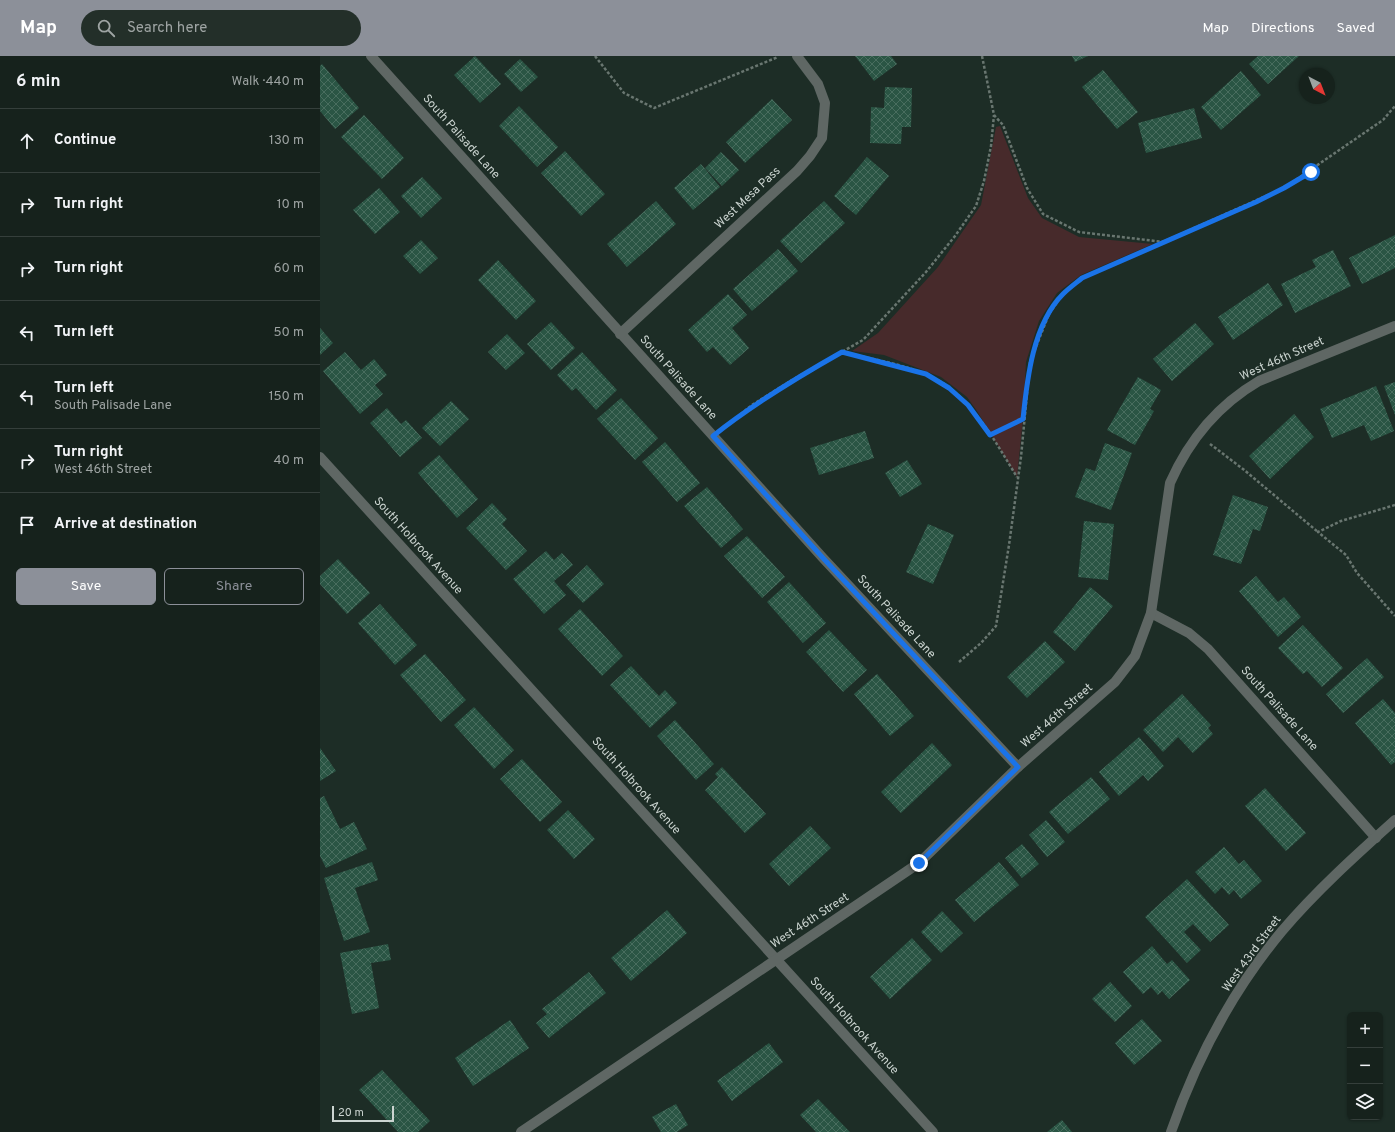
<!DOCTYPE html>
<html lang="en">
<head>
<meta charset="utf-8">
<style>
  body { margin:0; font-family:Overpass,sans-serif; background:#232f29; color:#f1f3f6 }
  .controls { position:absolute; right:12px; bottom:12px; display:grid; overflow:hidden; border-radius:6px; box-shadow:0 1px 3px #0004 }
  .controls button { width:36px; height:36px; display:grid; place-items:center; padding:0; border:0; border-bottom:1px solid #353f3b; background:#16221c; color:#f1f3f6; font:20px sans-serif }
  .compass { position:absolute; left:979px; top:12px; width:36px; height:36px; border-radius:50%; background:#16221c; box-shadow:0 1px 3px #0004; rotate:138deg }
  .scale { position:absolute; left:12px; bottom:10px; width:62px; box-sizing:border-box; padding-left:4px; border:2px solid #cbd4d0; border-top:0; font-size:11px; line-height:14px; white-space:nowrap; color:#cbd4d0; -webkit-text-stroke:3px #1d2d26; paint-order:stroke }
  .stop { position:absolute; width:12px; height:12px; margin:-9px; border:3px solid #1a73e8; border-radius:50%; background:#fff }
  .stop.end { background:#1a73e8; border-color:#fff; box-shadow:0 1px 4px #0008 }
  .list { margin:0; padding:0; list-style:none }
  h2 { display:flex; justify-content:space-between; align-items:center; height:52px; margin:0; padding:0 16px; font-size:17px }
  h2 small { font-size:13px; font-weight:400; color:#9ea4a3 }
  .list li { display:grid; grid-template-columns:26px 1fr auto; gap:12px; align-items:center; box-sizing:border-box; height:64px; padding:0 16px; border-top:1px solid #353f3b }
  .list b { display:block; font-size:15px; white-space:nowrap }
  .list p { margin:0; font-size:13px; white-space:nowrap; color:#9ea4a3 }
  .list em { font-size:13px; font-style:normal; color:#9ea4a3 }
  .actions { display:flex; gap:8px; padding:12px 16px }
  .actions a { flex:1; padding:9px 0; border:1px solid #8c9099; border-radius:6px; text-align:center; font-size:14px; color:#8c9099 }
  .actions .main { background:#8c9099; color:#fff }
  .icon { flex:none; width:22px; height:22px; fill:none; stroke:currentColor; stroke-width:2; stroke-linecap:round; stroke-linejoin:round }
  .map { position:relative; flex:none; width:1075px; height:1076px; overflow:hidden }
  header { display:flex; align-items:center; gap:24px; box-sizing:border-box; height:56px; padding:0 20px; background:#8c9099; color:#fff }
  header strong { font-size:19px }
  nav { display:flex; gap:22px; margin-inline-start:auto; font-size:14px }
  .search { width:280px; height:36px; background:#232f29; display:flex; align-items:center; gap:10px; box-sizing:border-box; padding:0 14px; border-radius:22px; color:#9ea4a3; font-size:15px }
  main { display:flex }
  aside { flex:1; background:#16221c }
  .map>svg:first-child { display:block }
  .park { fill:#472a2b }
  .building { fill:url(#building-cross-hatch) }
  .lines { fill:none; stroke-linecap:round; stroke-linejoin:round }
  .path { stroke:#697670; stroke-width:2.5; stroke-dasharray:3 2; stroke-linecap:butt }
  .minor { stroke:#5f6764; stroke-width:10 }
  .route { stroke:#1a73e8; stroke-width:5 }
  .labels { text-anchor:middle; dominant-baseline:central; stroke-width:3; stroke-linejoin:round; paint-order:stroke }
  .street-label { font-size:12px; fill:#cbd4d0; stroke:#1d2d26 }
</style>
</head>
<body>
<header>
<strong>Map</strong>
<div class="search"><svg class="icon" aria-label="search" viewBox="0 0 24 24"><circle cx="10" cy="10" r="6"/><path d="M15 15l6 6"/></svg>Search here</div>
<nav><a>Map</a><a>Directions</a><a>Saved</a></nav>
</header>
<main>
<aside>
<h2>6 min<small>Walk · 440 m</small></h2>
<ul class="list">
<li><svg class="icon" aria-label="ahead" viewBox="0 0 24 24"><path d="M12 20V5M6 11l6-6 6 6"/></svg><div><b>Continue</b></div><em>130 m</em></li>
<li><svg class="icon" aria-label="right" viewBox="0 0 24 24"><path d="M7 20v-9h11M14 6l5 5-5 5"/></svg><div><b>Turn right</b></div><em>10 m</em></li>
<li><svg class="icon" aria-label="right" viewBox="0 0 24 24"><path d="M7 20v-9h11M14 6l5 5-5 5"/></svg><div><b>Turn right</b></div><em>60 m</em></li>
<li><svg class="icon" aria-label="left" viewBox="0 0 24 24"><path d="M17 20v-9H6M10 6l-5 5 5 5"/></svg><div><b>Turn left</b></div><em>50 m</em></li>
<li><svg class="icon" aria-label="left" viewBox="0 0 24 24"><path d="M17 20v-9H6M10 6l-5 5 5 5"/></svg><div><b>Turn left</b><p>South Palisade Lane</p></div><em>150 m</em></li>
<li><svg class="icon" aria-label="right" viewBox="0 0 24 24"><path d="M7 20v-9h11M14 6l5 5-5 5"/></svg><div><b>Turn right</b><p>West 46th Street</p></div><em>40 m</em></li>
<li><svg class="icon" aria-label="arrive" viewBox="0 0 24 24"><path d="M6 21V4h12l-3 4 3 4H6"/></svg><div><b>Arrive at destination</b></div></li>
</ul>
<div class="actions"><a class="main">Save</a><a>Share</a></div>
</aside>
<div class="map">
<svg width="1075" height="1076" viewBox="0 0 1075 1076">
  <defs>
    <pattern id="building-cross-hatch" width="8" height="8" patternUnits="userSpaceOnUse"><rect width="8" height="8" fill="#2a5544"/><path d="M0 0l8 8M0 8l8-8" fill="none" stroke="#486d5e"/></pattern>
  </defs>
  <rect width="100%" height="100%" fill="#1d2d26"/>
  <path class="park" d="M680 70 708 142 722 162 759 181 833 188 761 219 737 237 719 265 706 306 703 363 697 421 657 355 647 341 621 321 564 299 532 295 558 277 618 211 661 149 676 71Z"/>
  <g class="building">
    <path d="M155 0 181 28 160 47 134 19Z"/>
    <path d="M535 0H571L577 8 554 25Z"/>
    <path d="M752 0H768L755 6Z"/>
    <path d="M938 0H979L948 28 929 8Z"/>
    <path d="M200 3 218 21 201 36 184 18Z"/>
    <path d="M2 8 39 52 15 73 0 55V10Z"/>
    <path d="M783 14 818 56 797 73 762 31Z"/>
    <path d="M921 15 941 39 901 74 881 51Z"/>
    <path d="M565 31 592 32 591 71H582L581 88 550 87 551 51 564 52Z"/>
    <path d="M452 43 472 64 425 107 406 86Z"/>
    <path d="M199 50 238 91 217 111 179 70Z"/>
    <path d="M874 52 882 82 826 97 818 67Z"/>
    <path d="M44 59 84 102 62 123 21 81Z"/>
    <path d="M245 95 285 138 261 160 221 117Z"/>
    <path d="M401 96 419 114 402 130 385 112Z"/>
    <path d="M547 101 569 120 536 159 514 140Z"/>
    <path d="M381 108 400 131 373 154 354 132Z"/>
    <path d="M102 121 122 142 101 162 81 140Z"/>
    <path d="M59 132 80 156 55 178 33 154Z"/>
    <path d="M336 145 356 168 307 211 287 188Z"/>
    <path d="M504 145 525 167 481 207 460 185Z"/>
    <path d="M1075 179V212L1042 228 1029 202Z"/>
    <path d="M101 184 118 202 100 218 83 200Z"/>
    <path d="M458 193 478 215 432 255 413 233Z"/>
    <path d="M1013 194 1031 230 975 257 961 228 996 211 992 204Z"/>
    <path d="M178 204 216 245 196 264 158 224Z"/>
    <path d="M948 227 963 249 913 284 898 261Z"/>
    <path d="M408 238 427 259 412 272 429 292 410 309 393 291 387 296 368 274Z"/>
    <path d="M231 266 255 292 231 314 207 288Z"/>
    <path d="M875 267 894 288 852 325 833 303Z"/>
    <path d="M0 272 13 287 0 299Z"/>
    <path d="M187 278 205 297 186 314 168 296Z"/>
    <path d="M25 296 41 314 54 303 67 319 55 329 63 338 40 358 3 315Z"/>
    <path d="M262 296 297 334 276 354 256 332 252 335 237 319Z"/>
    <path d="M818 321 841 334 830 353 834 355 815 389 787 374Z"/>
    <path d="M1075 326V359L1064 330Z"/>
    <path d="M1056 330 1074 375 1051 385 1044 369 1012 382 1000 353Z"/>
    <path d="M301 342 338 382 315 404 277 363Z"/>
    <path d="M131 345 149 363 120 390 102 372Z"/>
    <path d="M67 352 81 368 86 364 102 382 80 401 50 367Z"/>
    <path d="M974 358 994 381 950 423 929 400Z"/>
    <path d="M545 375 554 402 499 419 490 392Z"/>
    <path d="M345 386 380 427 357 446 322 406Z"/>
    <path d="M785 387 812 397 791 454 755 441 766 412 775 415Z"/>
    <path d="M119 399 158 443 137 462 98 417Z"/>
    <path d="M587 404 602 428 580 441 565 417Z"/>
    <path d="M387 431 423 473 401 492 364 450Z"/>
    <path d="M913 439 948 451 940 475 933 473 921 508 893 499Z"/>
    <path d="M172 447 187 463 182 468 207 495 186 514 146 472Z"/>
    <path d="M764 465 794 468 788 524 758 521Z"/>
    <path d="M608 468 634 479 613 528 586 516Z"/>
    <path d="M427 480 465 521 442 542 404 500Z"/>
    <path d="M226 495 234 504 242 497 253 509 234 525 246 539 224 558 193 523Z"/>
    <path d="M18 503 50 537 27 558 0 528V520Z"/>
    <path d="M267 509 284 528 263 547 246 529Z"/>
    <path d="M936 520 958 546 964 541 981 561 958 581 919 535Z"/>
    <path d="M469 526 506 567 483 587 447 546Z"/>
    <path d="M770 531 793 550 755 595 733 576Z"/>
    <path d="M60 548 97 589 75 609 38 567Z"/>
    <path d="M260 553 303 600 282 620 238 573Z"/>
    <path d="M983 569 1023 612 1002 631 987 615 983 618 958 592Z"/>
    <path d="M509 574 547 614 523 636 486 596Z"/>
    <path d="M725 585 745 606 707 642 687 621Z"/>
    <path d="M105 598 146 644 121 666 80 619Z"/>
    <path d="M1047 602 1064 621 1023 657 1006 638Z"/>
    <path d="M311 610 339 640 345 634 357 647 330 672 290 629Z"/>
    <path d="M557 618 594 660 570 680 534 638Z"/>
    <path d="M862 638 891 669 888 672 893 678 873 697 858 681 843 696 823 674Z"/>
    <path d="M1063 643 1075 657V706L1071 709 1035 667Z"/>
    <path d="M154 651 194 694 174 713 134 669Z"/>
    <path d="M355 664 394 708 376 724 337 680Z"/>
    <path d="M819 681 844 710 828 725 823 719 799 740 779 716Z"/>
    <path d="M612 687 632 709 581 757 561 736Z"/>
    <path d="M0 692 16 715 0 725Z"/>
    <path d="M202 703 242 746 220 766 180 723Z"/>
    <path d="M402 711 446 758 425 777 385 734 398 721 395 718Z"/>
    <path d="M771 721 790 743 748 778 729 756Z"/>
    <path d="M945 732 986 777 966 795 925 750Z"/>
    <path d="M4 740 20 773 34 766 47 793 6 812 0 800V742Z"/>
    <path d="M248 754 275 783 254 803 227 774Z"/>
    <path d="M726 764 745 786 727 801 709 779Z"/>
    <path d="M490 770 511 792 469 830 449 808Z"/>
    <path d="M702 788 719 808 702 822 685 802Z"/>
    <path d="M904 791 919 808 924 804 942 825 921 843 914 834 909 839 902 831 895 838 875 816Z"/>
    <path d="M52 806 58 824 35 832 50 876 24 885 4 822Z"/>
    <path d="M679 806 699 829 654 866 635 844Z"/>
    <path d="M867 823 909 869 890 886 873 868 864 876 881 894 867 907 825 861Z"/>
    <path d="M347 854 367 877 311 925 291 902Z"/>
    <path d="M622 855 643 877 621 897 601 876Z"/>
    <path d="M592 882 612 904 570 943 550 921Z"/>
    <path d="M68 888 71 904 51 907 59 952 32 958 20 897Z"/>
    <path d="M832 890 847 908 852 904 870 924 849 943 842 935 838 939 831 931 823 938 803 916Z"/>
    <path d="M269 916 286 937 229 982 216 967 227 958 222 953Z"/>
    <path d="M790 926 812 950 795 966 772 943Z"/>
    <path d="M822 963 842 985 814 1009 795 987Z"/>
    <path d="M190 964 209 992 153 1030 135 1002Z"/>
    <path d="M449 987 463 1006 412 1045 397 1025Z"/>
    <path d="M62 1014 110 1065 98 1076H78L39 1034Z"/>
    <path d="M498 1043 530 1076H496L480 1059Z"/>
    <path d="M356 1048 368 1069 357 1076H341L332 1061Z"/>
    <path d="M742 1064 752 1076H727Z"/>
  </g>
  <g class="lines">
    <g class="path">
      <path d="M275 0 304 37 334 52 458 1"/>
      <path d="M662 0 674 59 683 69 707 132 723 158 759 176 844 186"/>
      <path d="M523 296C550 303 579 307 605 318 649 335 674 384 697 421"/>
      <path d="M405 371 432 349 472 324 543 284 606 216 635 180 656 150 664 125 671 90 674 59"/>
      <path d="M670 379 703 363"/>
      <path d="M890 388 923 413 998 476"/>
      <path d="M1075 449 1021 465 998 476 1026 499 1037 517 1075 560"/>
      <path d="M639 606 661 587 676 570 689 489 701 401 710 306 729 258 742 239 762 222 964 132 1063 64 1075 50"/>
    </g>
    <g class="minor">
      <path d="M51 0 503 502 698 711"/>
      <path d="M300 278 477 115 490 100 502 82 505 47 498 28 477 0"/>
      <path d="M0 401 613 1076"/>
      <path d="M831 557 869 577 888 593 1056 782"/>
      <path d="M201 1076 599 807 698 711 795 626 815 600 831 557 850 427C869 384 898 349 939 325L1075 270"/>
      <path d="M851 1076C876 1004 913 934 962 875 996 835 1036 799 1075 764"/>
    </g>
  </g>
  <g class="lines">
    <path class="route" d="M599 807 698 711 503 502 393 380C433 348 476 322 522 296L606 318 629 332 648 349 670 379 703 363C707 323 713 268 743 238 749 232 756 227 762 222L936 146 964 132 991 116"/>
  </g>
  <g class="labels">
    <g class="street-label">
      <text transform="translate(141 81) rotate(48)">South Palisade Lane</text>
      <text transform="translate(428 142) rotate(-43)">West Mesa Pass</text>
      <text transform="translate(962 303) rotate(-24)">West 46th Street</text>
      <text transform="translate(358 322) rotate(48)">South Palisade Lane</text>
      <text transform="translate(98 490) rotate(48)">South Holbrook Avenue</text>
      <text transform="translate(576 561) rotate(47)">South Palisade Lane</text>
      <text transform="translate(959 653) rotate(48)">South Palisade Lane</text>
      <text transform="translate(737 660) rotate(-41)">West 46th Street</text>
      <text transform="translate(316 730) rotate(48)">South Holbrook Avenue</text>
      <text transform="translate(490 865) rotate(-33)">West 46th Street</text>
      <text transform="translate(932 898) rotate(-54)">West 43rd Street</text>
      <text transform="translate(534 970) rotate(48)">South Holbrook Avenue</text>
    </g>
  </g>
</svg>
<div class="controls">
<button>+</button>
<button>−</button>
<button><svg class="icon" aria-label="layers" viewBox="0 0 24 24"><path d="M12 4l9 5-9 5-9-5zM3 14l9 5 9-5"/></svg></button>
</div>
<svg class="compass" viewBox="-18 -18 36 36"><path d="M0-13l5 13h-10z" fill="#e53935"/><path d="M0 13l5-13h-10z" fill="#9ea4a3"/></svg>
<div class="scale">20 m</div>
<div class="stop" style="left:991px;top:116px"></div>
<div class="stop end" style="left:599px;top:807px"></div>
</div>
</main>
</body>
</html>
